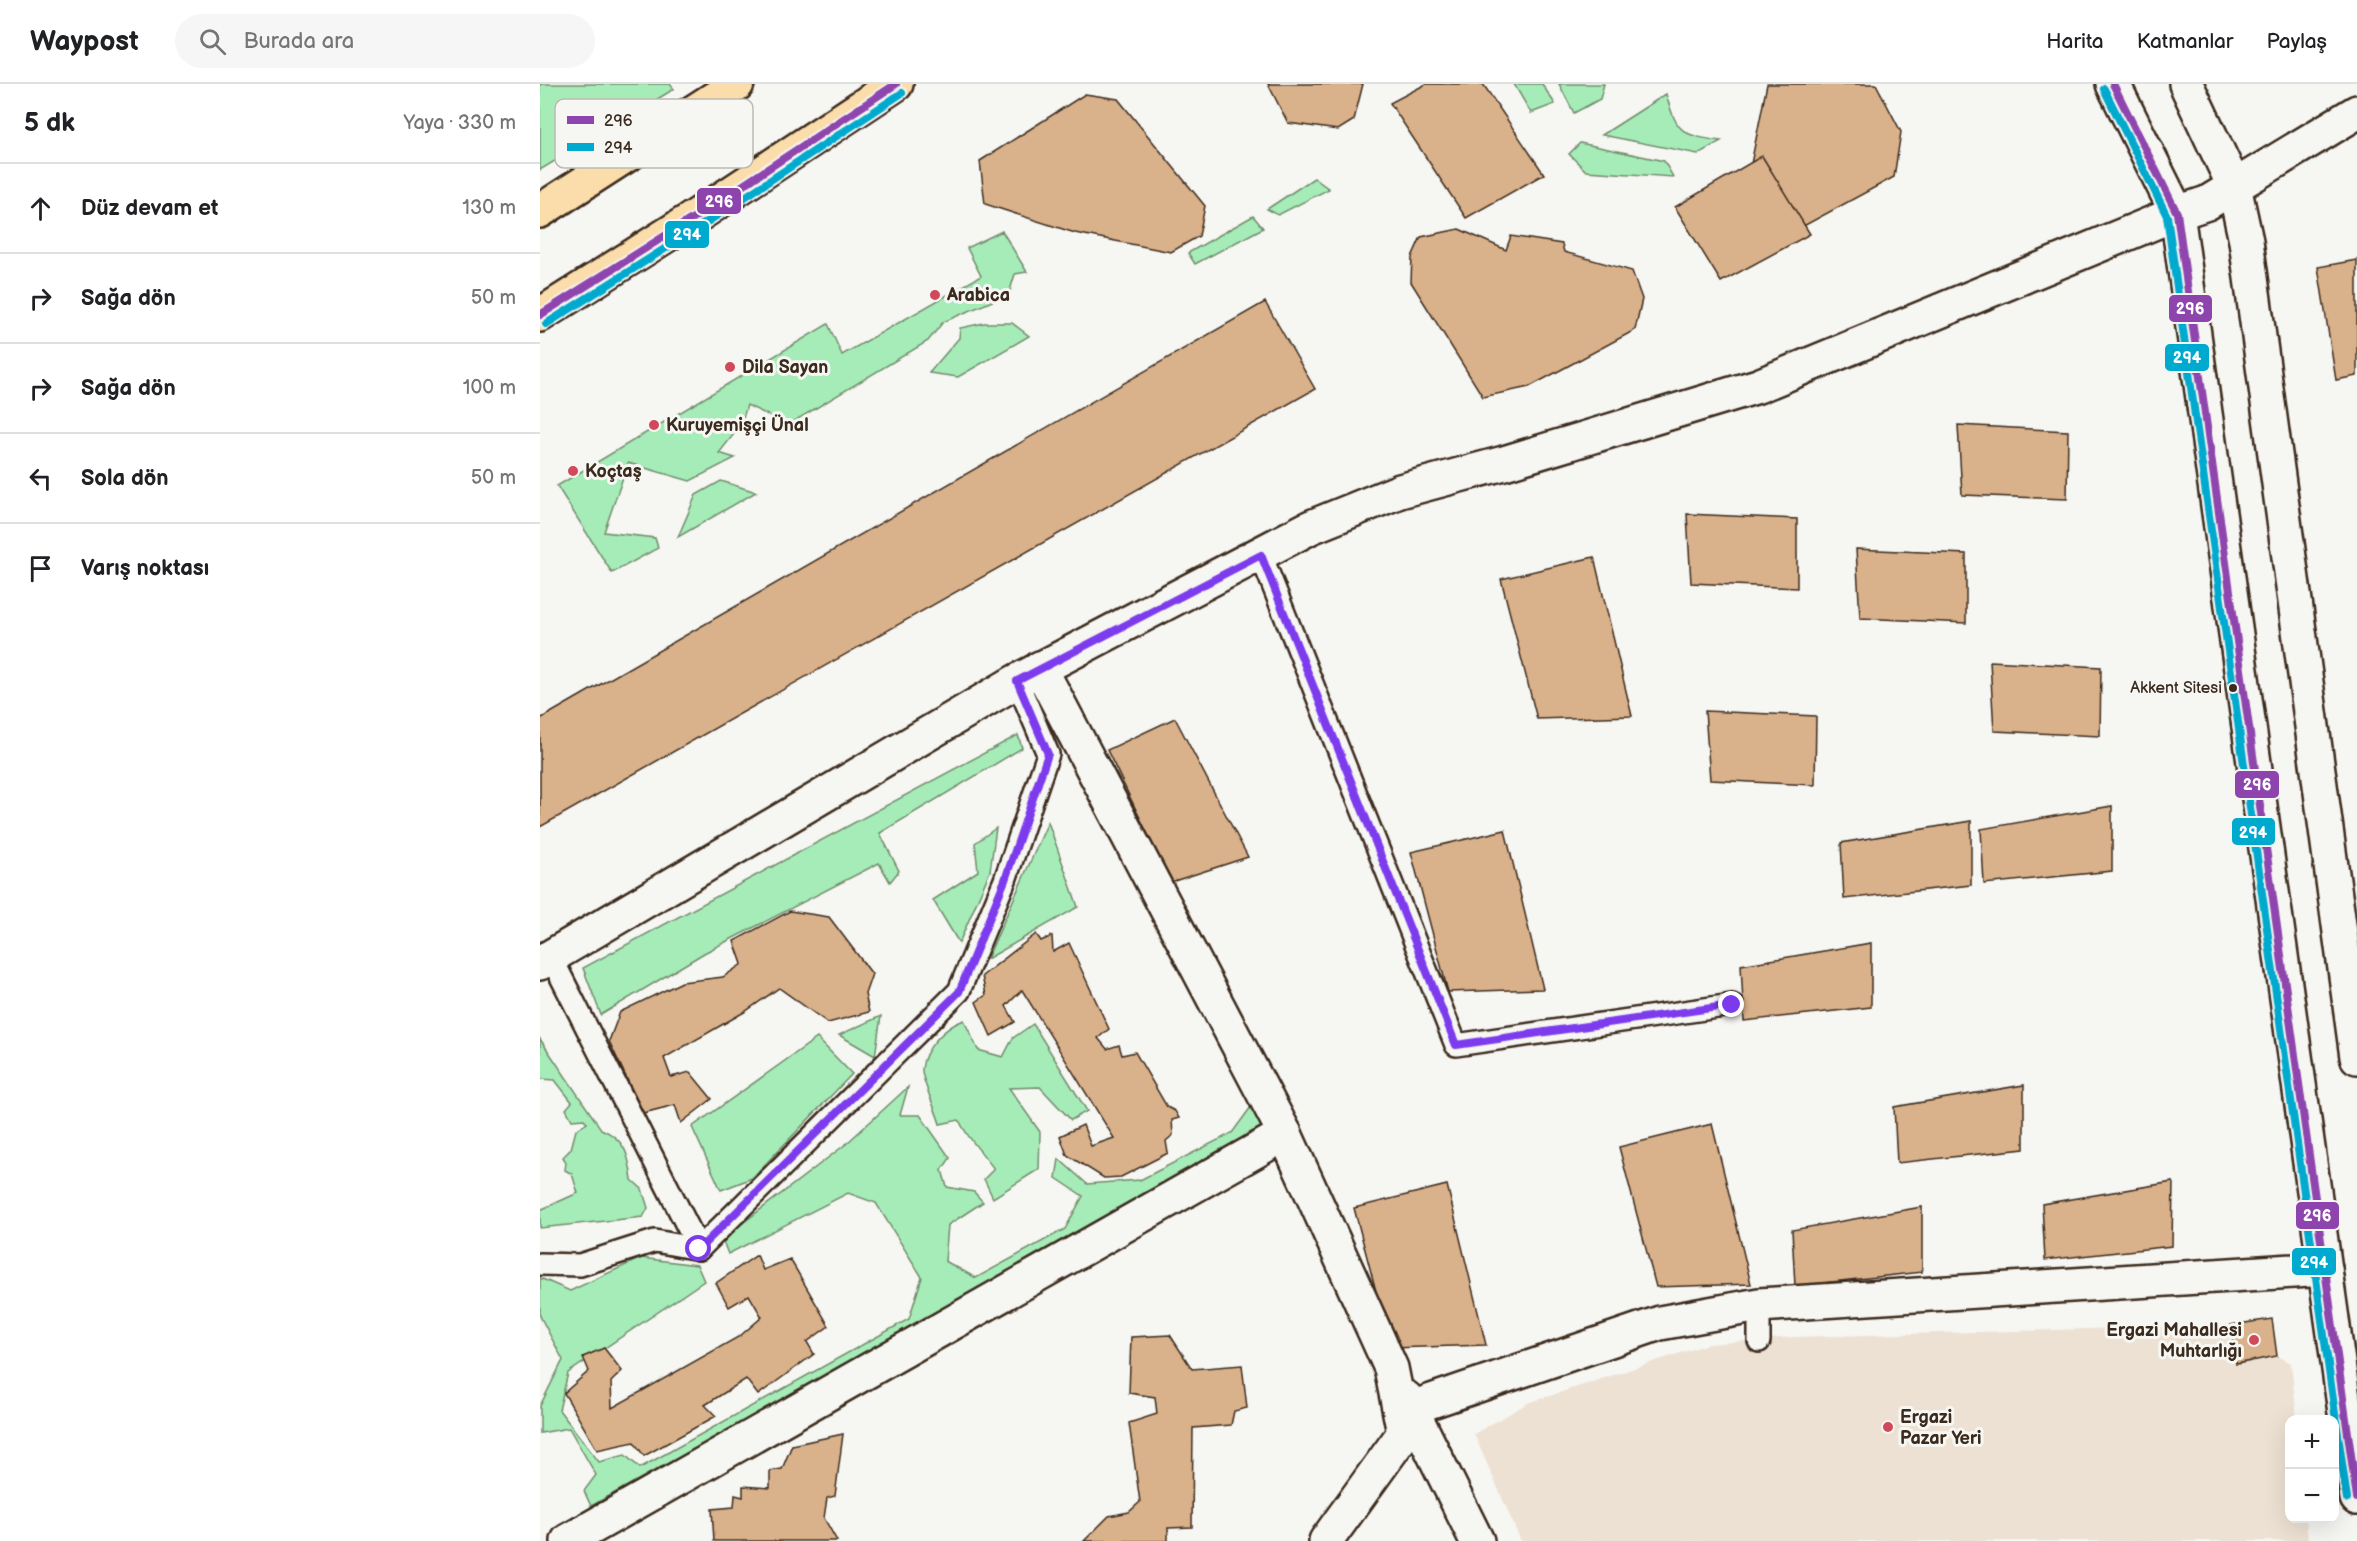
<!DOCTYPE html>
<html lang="tr">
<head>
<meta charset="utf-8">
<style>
  body { margin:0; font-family:"Balsamiq Sans",sans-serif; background:#f6f6f6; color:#202124 }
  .controls { position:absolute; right:18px; bottom:18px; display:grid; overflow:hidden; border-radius:12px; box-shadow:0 6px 24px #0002 }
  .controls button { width:54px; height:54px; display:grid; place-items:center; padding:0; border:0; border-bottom:2px solid #e0e0e0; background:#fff; color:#202124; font:30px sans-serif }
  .stop { position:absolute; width:18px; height:18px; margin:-14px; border:4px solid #7c3aed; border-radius:50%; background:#fff }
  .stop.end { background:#7c3aed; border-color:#fff; box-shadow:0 2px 6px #0008 }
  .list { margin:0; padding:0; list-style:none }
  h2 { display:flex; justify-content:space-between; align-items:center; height:78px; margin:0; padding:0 24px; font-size:26px }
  h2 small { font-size:20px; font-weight:400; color:#757577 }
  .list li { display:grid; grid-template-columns:39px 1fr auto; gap:18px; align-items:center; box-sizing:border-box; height:90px; padding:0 24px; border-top:2px solid #e0e0e0 }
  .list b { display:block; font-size:22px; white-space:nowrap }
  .list em { font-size:20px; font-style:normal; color:#757577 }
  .icon { flex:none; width:33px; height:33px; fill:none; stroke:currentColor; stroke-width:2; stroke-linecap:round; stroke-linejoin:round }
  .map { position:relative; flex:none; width:1817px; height:1457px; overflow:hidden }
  header { display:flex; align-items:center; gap:36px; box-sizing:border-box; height:84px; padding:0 30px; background:#fff; border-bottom:2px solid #e0e0e0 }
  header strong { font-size:28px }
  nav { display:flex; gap:33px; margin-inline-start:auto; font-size:21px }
  .search { width:420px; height:54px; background:#f6f6f6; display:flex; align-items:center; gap:15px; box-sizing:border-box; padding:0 21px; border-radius:33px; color:#757577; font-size:22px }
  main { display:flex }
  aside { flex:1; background:#fff }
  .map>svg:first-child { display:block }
  .built { fill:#ede1d3 }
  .green { fill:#a6ecb8; stroke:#708b6b; stroke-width:1.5 }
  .building { fill:#d9b18a; stroke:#3b2a1e; stroke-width:1.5 }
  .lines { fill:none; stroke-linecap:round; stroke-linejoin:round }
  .service-casing { stroke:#3b2a1e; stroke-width:26 }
  .minor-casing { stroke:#3b2a1e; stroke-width:38 }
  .secondary-casing { stroke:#3b2a1e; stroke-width:38 }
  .primary-casing { stroke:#3b2a1e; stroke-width:38 }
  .service { stroke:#f6f6f2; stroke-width:21 }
  .minor { stroke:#f6f6f2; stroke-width:33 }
  .secondary { stroke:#f6f6f2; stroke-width:33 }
  .primary { stroke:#faddab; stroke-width:33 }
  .bus-1-casing { stroke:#f6f6f2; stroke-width:12 }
  .bus-2-casing { stroke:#f6f6f2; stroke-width:12 }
  .bus-1 { stroke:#8e44ad; stroke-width:8 }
  .bus-2 { stroke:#00a9ce; stroke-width:8 }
  .route { stroke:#7c3aed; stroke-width:8 }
  .poi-dot { fill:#d1495b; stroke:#f6f6f2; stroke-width:2 }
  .bus-dot { fill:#3b2a1e; stroke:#f6f6f2; stroke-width:2 }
  .labels { text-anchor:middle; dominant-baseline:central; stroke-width:6; stroke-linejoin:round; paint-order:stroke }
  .bus-label { font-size:16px; fill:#3b2a1e; stroke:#f6f6f2; text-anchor:end }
  .poi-label { font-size:18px; font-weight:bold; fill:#3b2a1e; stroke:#f6f6f2; text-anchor:start }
  .key { fill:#f6f6f2; stroke:#beb9b2; stroke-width:1.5 }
  .key-label { font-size:16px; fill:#3b2a1e }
  .line-badge { stroke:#f6f6f2; stroke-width:2 }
  .badge-label { font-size:16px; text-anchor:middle; font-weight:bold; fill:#fff }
</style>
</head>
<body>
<header>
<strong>Waypost</strong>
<div class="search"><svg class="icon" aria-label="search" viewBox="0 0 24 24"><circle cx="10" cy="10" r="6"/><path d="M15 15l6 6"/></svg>Burada ara</div>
<nav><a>Harita</a><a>Katmanlar</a><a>Paylaş</a></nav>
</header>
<main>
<aside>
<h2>5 dk<small>Yaya · 330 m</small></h2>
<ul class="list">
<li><svg class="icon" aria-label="ahead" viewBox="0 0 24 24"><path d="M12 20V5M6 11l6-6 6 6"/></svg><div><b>Düz devam et</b></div><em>130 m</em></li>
<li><svg class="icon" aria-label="right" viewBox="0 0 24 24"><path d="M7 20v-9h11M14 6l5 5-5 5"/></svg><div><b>Sağa dön</b></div><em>50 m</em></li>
<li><svg class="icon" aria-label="right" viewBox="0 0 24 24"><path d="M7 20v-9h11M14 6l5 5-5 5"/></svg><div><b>Sağa dön</b></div><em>100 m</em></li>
<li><svg class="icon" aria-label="left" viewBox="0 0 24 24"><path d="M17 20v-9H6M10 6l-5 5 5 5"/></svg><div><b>Sola dön</b></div><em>50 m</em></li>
<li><svg class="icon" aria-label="arrive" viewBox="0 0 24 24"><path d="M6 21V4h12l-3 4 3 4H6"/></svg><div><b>Varış noktası</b></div></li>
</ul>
</aside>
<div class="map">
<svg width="1817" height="1457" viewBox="0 0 1817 1457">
  <rect width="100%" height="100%" fill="#f6f6f2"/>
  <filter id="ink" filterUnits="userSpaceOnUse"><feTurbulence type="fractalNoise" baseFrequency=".0167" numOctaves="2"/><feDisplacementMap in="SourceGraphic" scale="12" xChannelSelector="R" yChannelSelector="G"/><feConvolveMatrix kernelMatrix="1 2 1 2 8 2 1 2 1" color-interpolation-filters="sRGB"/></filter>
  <g filter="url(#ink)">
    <path class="built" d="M1691 1241 1696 1279 1737 1272 1751 1279 1757 1335 1750 1336V1434L1766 1435 1768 1457H981L934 1350 988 1319 1168 1260 1254 1253Z"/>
    <g class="green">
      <path d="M0 0H130L134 5 0 86Z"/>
      <path d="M974 0H1002L1015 20 991 29Z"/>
      <path d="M1019 0H1064L1060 15 1034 29Z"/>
      <path d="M1126 10C1137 49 1141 51 1181 57L1158 70 1062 51Z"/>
      <path d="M1040 59 1124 77 1133 93 1046 87 1029 70Z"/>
      <path d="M774 94 789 105 738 131 727 125Z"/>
      <path d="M713 132 723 144 655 180 648 169Z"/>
      <path d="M462 147 487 188 475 190 469 210 403 238 388 257 248 341 207 321 201 341 179 369 195 374 150 397 88 379 64 448 115 454 118 464 72 489 17 402 288 240 302 271 441 192 427 164Z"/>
      <path d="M444 239H472L489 252 418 293 389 289 419 254 420 244Z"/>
      <path d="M181 397 216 408 138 453 156 411Z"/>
      <path d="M478 651 482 664 340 749 359 787 350 798 339 779 164 869 61 931 43 884Z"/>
      <path d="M508 738 538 823 447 875Z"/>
      <path d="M456 744 450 787 419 859 393 816 438 787 435 759Z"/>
      <path d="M341 932 335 972 299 951Z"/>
      <path d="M424 936 438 966 463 973 473 954 493 940 547 1027 531 1036 500 1003 469 1004 500 1048 499 1085 453 1114 444 1095 454 1085C442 1068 427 1054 419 1036L400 1040C397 1028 381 995 382 985 384 964 405 943 424 936Z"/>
      <path d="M277 954 312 990 212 1094 181 1106 152 1043Z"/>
      <path d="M0 955 61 1045C85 1055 89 1071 92 1096L102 1105 108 1124 103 1133 0 1144V1126L38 1109 32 1090 25 1086 26 1078 23 1073 31 1065 36 1046 47 1039 44 1035 32 1036 26 1025 32 1018 15 996 0 995Z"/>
      <path d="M368 1003 360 1031H380L410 1074 402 1086 407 1103 434 1108 443 1118 408 1141 405 1177 436 1194 525 1145 543 1112 516 1094 519 1075 547 1100 600 1096 692 1049 714 1019 729 1047 51 1422 44 1407 56 1391 29 1344 0 1349V1322L23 1276 0 1232V1194L30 1207 101 1174 157 1181 164 1197 28 1289 19 1326 59 1378 85 1371 100 1384 369 1235 382 1193 336 1119 308 1109 188 1170 182 1155 306 1060Z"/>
    </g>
    <g class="building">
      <path d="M728 0H823L814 36 798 46 748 39Z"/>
      <path d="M886 0H943L1004 90 926 134 850 19Z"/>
      <path d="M1227 0H1336L1361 48 1354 93 1247 151 1216 138 1204 115Z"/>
      <path d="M545 10 578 15 665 122 659 152 631 168 535 149 445 120 440 77Z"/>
      <path d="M1222 72 1270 150 1181 198 1135 123Z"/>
      <path d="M919 145 966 166 971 152 1022 160 1024 168 1092 187 1102 215 1095 246 989 303 943 313 871 198 872 173 881 153Z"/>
      <path d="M1817 176V292L1796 296 1778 183Z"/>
      <path d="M725 218 775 305 0 743V635Z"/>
      <path d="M1418 341 1528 347 1527 415 1422 411Z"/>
      <path d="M1147 430 1257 435V504L1151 499Z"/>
      <path d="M1316 465 1426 470V539L1320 534Z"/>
      <path d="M1054 473 1092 632 997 635 961 495Z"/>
      <path d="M1450 577 1561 583 1560 652 1454 647Z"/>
      <path d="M1165 627 1276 632 1275 701 1170 696Z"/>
      <path d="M635 634 708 773 631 798 567 666Z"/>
      <path d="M1572 722V787L1444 800 1441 745Z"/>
      <path d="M1431 737V801L1304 815 1301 759Z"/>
      <path d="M965 746 1003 905 908 908 871 768Z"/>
      <path d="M250 827 289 833 332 890 325 910 329 928 288 939 239 904 206 927 124 974 131 993 150 988 172 1015 141 1039 135 1021 103 1029 69 957 80 928 142 898 183 893 202 880 194 857Z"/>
      <path d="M496 850 501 857 512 852 513 868 529 859 569 945 558 954 567 965 579 961 582 971 595 968 627 1023 635 1027 639 1034 632 1036 633 1051 626 1057 628 1069 581 1093 564 1094 527 1071 520 1052 543 1041 551 1062 574 1054 482 906 466 922 475 938 451 952 436 918 446 911 442 892Z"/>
      <path d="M1331 859V923L1204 937 1201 881Z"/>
      <path d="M1484 1001V1065L1357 1079 1354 1023Z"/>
      <path d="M1172 1040 1211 1200 1116 1203 1079 1063Z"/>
      <path d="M1633 1098 1632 1162 1505 1176 1502 1120Z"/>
      <path d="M907 1101 946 1261 851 1264 814 1124Z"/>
      <path d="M1382 1123V1188L1255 1202 1252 1146Z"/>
      <path d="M217 1171 223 1186 250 1175 289 1242 267 1258 274 1270 218 1311 206 1295 165 1321 176 1332 104 1372 94 1358 57 1366 24 1309 49 1287 43 1273 64 1264 82 1287 71 1298 72 1324 200 1252 222 1233 209 1211 189 1223 176 1199Z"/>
      <path d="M1732 1235 1737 1272 1696 1280 1691 1241Z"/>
      <path d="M630 1251 652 1285 702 1281 707 1324 694 1327 691 1341 653 1344 652 1443 628 1444V1457H544L569 1432 589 1428 600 1418 589 1339 617 1330 615 1313 589 1309 591 1253Z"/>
      <path d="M303 1350 295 1412 287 1414 284 1434 297 1457H174L172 1425 194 1423 195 1411 203 1413V1402L230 1404V1387L242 1385 252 1361Z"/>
    </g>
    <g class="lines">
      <defs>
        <g id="service">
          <path d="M721 471 916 961 1192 921"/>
          <path d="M11 873 159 1165"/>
          <path d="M0 1180 40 1181 115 1157 159 1165 419 907 465 796 508 670 477 597"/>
          <path d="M1219 1257V1221"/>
        </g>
        <g id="minor">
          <path d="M500 584 745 1050 851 1284 864 1349 786 1457"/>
          <path d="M0 879 477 597 771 443 860 407 964 379 1218 302 1637 129 1667 119 1817 28"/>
          <path d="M866 1314 937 1457"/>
          <path d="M871 1324 1120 1239 1219 1221 1785 1185"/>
          <path d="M28 1457 745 1050"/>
        </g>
        <g id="secondary">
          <path d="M1573 0 1637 129 1817 1414"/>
          <path d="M1646 0 1694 102 1706 157 1817 973"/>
        </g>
        <g id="primary">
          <path d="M0 127 197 0"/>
          <path d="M0 231 158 131 356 0"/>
        </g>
      </defs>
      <use href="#service" class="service-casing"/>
      <use href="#minor" class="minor-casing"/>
      <use href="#secondary" class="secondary-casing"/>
      <use href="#primary" class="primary-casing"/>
      <use href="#service" class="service"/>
      <use href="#minor" class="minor"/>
      <use href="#secondary" class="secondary"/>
      <use href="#primary" class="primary"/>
      <defs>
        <g id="bus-1">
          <path d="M1573 0 1637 129 1817 1414"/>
          <path d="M0 231 158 131 356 0"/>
        </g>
        <g id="bus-2">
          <path d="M1564 5 1627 132 1807 1415"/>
          <path d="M6 240 164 140 362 9"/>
        </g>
      </defs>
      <use href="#bus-1" class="bus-1-casing"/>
      <use href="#bus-2" class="bus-2-casing"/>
      <use href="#bus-1" class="bus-1"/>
      <use href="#bus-2" class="bus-2"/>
    </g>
  </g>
  <g class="lines" filter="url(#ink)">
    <path class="route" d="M159 1165 419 908 465 796 508 670 477 597 721 471 916 961 1192 921"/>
  </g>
  <g class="poi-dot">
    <circle cx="395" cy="211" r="6"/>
    <circle cx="190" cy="283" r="6"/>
    <circle cx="114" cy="341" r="6"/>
    <circle cx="33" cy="387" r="6"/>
    <circle cx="1714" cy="1256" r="6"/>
    <circle cx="1348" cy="1343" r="6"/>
  </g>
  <circle class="bus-dot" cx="1693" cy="604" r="5"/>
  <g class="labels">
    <g class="bus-label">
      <text x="1682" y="604">Akkent Sitesi</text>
    </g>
    <g class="poi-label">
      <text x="407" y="211">Arabica</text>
      <text x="202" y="283">Dila Sayan</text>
      <text x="126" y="341">Kuruyemişçi Ünal</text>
      <text x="45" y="387">Koçtaş</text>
      <text x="1702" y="1246" text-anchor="end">Ergazi Mahallesi<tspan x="1702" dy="21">Muhtarlığı</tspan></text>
      <text x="1360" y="1333">Ergazi<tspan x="1360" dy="21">Pazar Yeri</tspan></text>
    </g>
  </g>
  <rect x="15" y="15" width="198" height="69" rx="9" class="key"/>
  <rect x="27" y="32" width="27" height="8" fill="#8e44ad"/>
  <rect x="27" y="59" width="27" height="8" fill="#00a9ce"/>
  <g class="key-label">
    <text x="64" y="42">296</text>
    <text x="64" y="69">294</text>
  </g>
  <g class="line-badge">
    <rect x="156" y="103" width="46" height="28" rx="6" fill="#8e44ad"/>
    <rect x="124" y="136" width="46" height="29" rx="6" fill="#00a9ce"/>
    <rect x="1628" y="210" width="45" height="29" rx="6" fill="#8e44ad"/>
    <rect x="1624" y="259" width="46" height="29" rx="6" fill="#00a9ce"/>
    <rect x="1694" y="686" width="46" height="29" rx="6" fill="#8e44ad"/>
    <rect x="1691" y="733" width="45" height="29" rx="6" fill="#00a9ce"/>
    <rect x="1755" y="1117" width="45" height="29" rx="6" fill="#8e44ad"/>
    <rect x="1751" y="1163" width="46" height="29" rx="6" fill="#00a9ce"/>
  </g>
  <g class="badge-label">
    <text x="179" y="123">296</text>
    <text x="147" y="156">294</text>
    <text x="1650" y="230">296</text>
    <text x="1647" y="279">294</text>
    <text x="1717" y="706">296</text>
    <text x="1713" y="754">294</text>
    <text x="1777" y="1137">296</text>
    <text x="1774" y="1184">294</text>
  </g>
</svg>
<div class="controls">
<button>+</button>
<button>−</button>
</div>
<div class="stop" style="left:159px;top:1165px"></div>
<div class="stop end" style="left:1192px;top:921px"></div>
</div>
</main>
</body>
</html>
